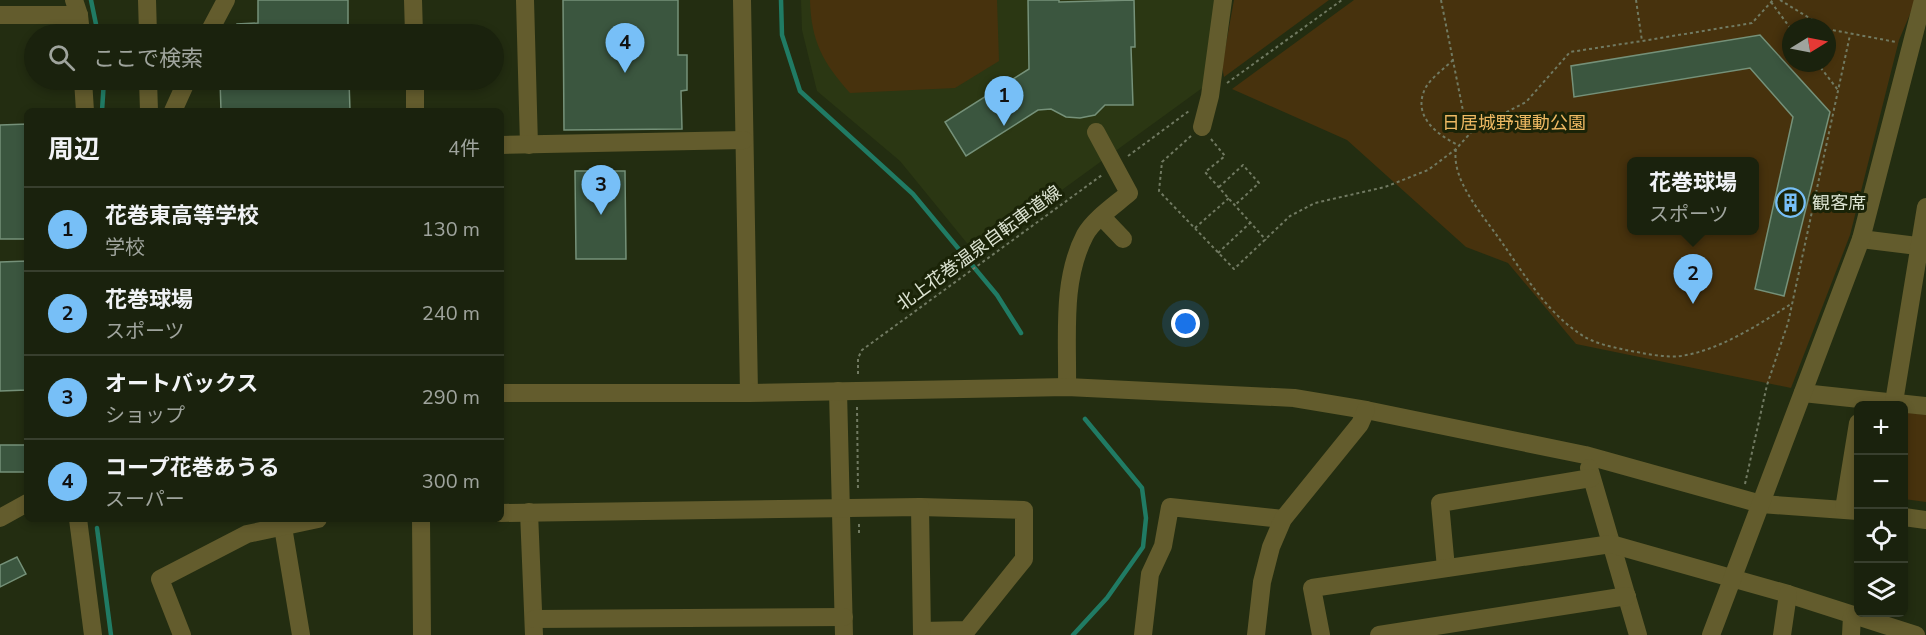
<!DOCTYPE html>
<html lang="ja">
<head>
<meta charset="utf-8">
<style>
  body { margin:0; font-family:"Nunito Sans","Noto Sans JP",sans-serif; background:#232a16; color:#f1f3f6 }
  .controls { position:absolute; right:18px; bottom:18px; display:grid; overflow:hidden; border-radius:9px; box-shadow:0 3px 9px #0003 }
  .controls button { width:54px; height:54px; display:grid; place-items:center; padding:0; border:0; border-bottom:2px solid #383f2e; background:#1a220d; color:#f1f3f6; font:30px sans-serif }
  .compass { position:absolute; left:1782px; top:18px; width:54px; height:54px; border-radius:50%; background:#1a220d; box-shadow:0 3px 9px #0003; rotate:80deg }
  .you { position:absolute; left:1186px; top:324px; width:21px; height:21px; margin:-15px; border:4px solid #fff; border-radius:50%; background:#1a73e8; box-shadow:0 0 0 9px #1a73e833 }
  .badge { display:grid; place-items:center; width:39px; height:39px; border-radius:50%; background:#77bff7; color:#111; font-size:20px; font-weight:700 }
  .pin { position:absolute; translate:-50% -50px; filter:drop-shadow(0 2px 3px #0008) }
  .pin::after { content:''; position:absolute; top:32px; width:21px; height:18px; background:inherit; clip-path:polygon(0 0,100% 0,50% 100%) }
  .popup { position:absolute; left:1627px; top:157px; width:132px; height:78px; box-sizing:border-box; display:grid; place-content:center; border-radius:9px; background:#1a220d; filter:drop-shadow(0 2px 4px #0005); font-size:20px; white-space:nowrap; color:#9fa49d }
  .popup b { font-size:22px; color:#f1f3f6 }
  .popup::after { content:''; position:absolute; left:50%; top:100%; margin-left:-12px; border:12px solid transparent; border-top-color:#1a220d }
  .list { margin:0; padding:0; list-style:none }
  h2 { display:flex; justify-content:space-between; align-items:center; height:78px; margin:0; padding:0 24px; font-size:26px }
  h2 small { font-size:20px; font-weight:400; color:#9fa49d }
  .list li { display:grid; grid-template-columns:39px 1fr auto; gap:18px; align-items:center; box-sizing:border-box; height:84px; padding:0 24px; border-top:2px solid #383f2e }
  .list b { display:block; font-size:22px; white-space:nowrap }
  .list p { margin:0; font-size:20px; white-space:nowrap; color:#9fa49d }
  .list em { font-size:20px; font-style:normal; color:#9fa49d }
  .icon { flex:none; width:33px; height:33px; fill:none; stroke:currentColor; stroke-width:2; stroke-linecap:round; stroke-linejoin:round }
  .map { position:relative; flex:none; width:1926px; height:635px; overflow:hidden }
  .search { position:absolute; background:#1a220d; box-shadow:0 3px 9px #0003; left:24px; top:24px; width:480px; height:66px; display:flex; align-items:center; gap:15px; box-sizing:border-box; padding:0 21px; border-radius:33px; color:#9fa49d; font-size:22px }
  .panel { position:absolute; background:#1a220d; box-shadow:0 3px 9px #0003; left:24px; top:108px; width:480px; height:414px; border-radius:9px }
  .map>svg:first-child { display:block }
  .built { fill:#2b3713 }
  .green { fill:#47320d; fill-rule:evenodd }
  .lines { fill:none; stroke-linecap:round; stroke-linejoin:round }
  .stream { stroke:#207b64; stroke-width:4.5 }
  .building { fill:#3b563f; stroke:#759179; stroke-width:1.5 }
  .path { stroke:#717a62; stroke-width:2; stroke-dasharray:3 3; stroke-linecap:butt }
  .minor { stroke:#635c2d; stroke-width:18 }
  .labels { text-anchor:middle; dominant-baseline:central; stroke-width:6; stroke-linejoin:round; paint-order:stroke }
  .park-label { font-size:18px; fill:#eeb963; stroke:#1a2307 }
  .poi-label { font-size:18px; fill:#dce3d2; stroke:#1a2307; text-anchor:start }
  .street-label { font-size:18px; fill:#dce3d2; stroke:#1a2307 }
</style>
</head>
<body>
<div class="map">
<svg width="1926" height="635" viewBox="0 0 1926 635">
  <rect width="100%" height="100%" fill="#232d11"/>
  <path class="built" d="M801 0H1227L1216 78 975 253 900 161 817 91 802 30Z"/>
  <g class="green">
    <path d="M810 0H997L999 61 955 88 850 93C823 63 811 41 810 0Z"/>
    <path d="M1234 0H1329L1224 77 1222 66Z"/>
    <path d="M1354 0H1916L1899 40 1850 235 1791 388 1576 344 1508 263 1466 247 1347 140 1232 89ZM1791 27H1827V63H1791ZM1632 162H1754V230H1632Z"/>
    <path d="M1904 412 1926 415V502L1904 499Z"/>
  </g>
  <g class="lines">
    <g class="stream">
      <path d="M91 0 98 34"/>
      <path d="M781 0 782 35 800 91 913 194 997 295 1021 333"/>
      <path d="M102 111 104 80"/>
      <path d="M97 528 111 635"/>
      <path d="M1073 635 1107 598 1143 547 1146 518 1142 488 1085 419"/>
    </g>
  </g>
  <g class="building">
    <path d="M258 0H348V34H237V24L258 23Z"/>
    <path d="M563 0H678V55H687V90L681 91 682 129 564 130Z"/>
    <path d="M1028 0H1059V2L1134 0 1135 47H1131L1133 105H1105L1095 115 1080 118 1066 117 1051 109 1038 110 966 156 945 122 1029 69Z"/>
    <path d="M1760 35 1830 112 1784 296 1755 289 1793 117 1750 68 1574 97 1571 66Z"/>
    <path d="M220 80H349L350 111H221Z"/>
    <path d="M27 124V239H0V125Z"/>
    <path d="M575 171H625L626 259H576Z"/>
    <path d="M27 261V390L0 391V262Z"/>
    <rect x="0" y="445" width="27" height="27"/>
    <path d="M17 557 26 574 0 587V565Z"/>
  </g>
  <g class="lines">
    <g class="path">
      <path d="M1441 0 1468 136"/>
      <path d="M1636 0 1642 41 1752 23 1773 0"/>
      <path d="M1780 0 1824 27"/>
      <path d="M1771 2 1791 29"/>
      <path d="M1827 29 1896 42"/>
      <path d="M1453 60C1445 68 1432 77 1426 87 1411 115 1436 134 1458 145"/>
      <path d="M1817 63 1838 90"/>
      <path d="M1227 83 1342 0"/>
      <path d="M1191 136 1162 162 1159 191 1234 269 1290 216 1315 203 1385 187 1428 170 1456 149 1474 129 1526 102 1570 52 1642 41"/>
      <path d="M1211 139 1225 156 1205 172 1266 240"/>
      <path d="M1456 149C1451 179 1481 213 1498 237 1521 269 1543 308 1576 331 1591 343 1608 346 1626 350 1643 353 1663 358 1681 356 1720 350 1758 325 1791 304"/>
      <path d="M1128 156 1189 111"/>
      <path d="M1219 187 1243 165 1259 183 1235 205"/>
      <path d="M1195 228 1229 198"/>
      <path d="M1218 253 1251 222"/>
      <path d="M858 374V358L862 350 1102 175"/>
      <path d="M857 407 858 491"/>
      <path d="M1745 484 1767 385 1788 323 1850 35"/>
      <path d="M859 524V536"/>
    </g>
    <g class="minor">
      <path d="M74 0 79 15 81 34"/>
      <path d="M147 0 148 34"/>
      <path d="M413 0 414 34"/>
      <path d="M525 0 529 145"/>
      <path d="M742 0 749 393"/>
      <path d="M0 15H79"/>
      <path d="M208 34 226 0"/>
      <path d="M83 80 85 111"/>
      <path d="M148 80 149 111"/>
      <path d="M415 80V111"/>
      <path d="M173 111 187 80"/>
      <path d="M1202 127 1210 96 1223 0"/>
      <path d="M501 145 744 140"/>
      <path d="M1102 217 1123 239"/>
      <path d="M1861 239 1926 247"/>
      <path d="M1067 387C1068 337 1061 281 1085 235 1094 219 1115 205 1129 193L1096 132"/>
      <path d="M838 391 844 635"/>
      <path d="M501 393H749L1067 387 1294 398 1366 410 1585 455 1761 504 1858 511"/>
      <path d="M1803 393 1926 406"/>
      <path d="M1894 402 1926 207"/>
      <path d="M1589 468 1638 635"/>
      <path d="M920 507 1024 510V559L967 630 922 631"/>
      <path d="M1844 509 1858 423"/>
      <path d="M529 512 534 635"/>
      <path d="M501 513 920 507 922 635"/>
      <path d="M1904 517 1926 520"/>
      <path d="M0 518 27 503"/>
      <path d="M78 519 93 635"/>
      <path d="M421 519 422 635"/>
      <path d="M283 527 301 635"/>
      <path d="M1446 568 1440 503 1591 478"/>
      <path d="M534 619 844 617"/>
      <path d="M182 635 160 579 247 534 318 519"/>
      <path d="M1143 635 1150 574 1163 546 1170 507 1283 519"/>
      <path d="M1256 635 1262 582 1271 547 1283 519 1360 424 1366 410"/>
      <path d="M1321 635 1312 588 1611 544 1788 594 1916 635"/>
      <path d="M1379 635 1627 596"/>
      <path d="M1711 635 1861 239 1923 0"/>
      <path d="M1782 635 1788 594"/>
      <path d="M1851 635 1852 616"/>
    </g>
  </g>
  <defs>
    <symbol id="building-ring" viewBox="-11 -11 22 22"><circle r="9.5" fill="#1a2307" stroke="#77bff7" stroke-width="1.5"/><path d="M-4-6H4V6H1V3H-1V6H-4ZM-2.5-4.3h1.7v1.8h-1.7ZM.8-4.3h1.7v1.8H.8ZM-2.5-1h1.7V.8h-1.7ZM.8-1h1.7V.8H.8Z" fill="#77bff7"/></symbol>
  </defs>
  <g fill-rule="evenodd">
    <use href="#building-ring" x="1774" y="186" width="33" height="33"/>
  </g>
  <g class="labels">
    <g class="park-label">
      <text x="1514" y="123">日居城野運動公園</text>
    </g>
    <g class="poi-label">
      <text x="1812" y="203">観客席</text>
    </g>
    <g class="street-label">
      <text transform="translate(979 248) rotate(-36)">北上花巻温泉自転車道線</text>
    </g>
  </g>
</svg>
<div class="controls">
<button>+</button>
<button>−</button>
<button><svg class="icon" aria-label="locate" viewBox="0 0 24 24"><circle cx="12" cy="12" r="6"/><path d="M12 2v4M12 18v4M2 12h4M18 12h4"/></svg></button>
<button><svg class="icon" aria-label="layers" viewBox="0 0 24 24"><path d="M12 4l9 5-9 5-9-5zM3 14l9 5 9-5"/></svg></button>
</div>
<svg class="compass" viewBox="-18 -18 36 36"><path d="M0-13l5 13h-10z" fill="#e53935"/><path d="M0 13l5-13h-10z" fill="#9fa49d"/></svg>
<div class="you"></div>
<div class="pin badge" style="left:1004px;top:126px">1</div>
<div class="pin badge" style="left:1693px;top:304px">2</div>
<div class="popup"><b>花巻球場</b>スポーツ</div>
<div class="pin badge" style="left:601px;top:215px">3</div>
<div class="pin badge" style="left:625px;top:73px">4</div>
<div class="search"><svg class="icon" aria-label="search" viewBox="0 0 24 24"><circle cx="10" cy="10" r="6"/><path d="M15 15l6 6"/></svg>ここで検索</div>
<section class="panel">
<h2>周辺<small>4件</small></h2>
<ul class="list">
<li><span class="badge">1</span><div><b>花巻東高等学校</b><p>学校</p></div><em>130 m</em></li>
<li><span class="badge">2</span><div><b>花巻球場</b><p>スポーツ</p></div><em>240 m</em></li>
<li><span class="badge">3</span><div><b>オートバックス</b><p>ショップ</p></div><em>290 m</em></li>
<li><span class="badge">4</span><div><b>コープ花巻あうる</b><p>スーパー</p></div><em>300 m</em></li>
</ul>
</section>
</div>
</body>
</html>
